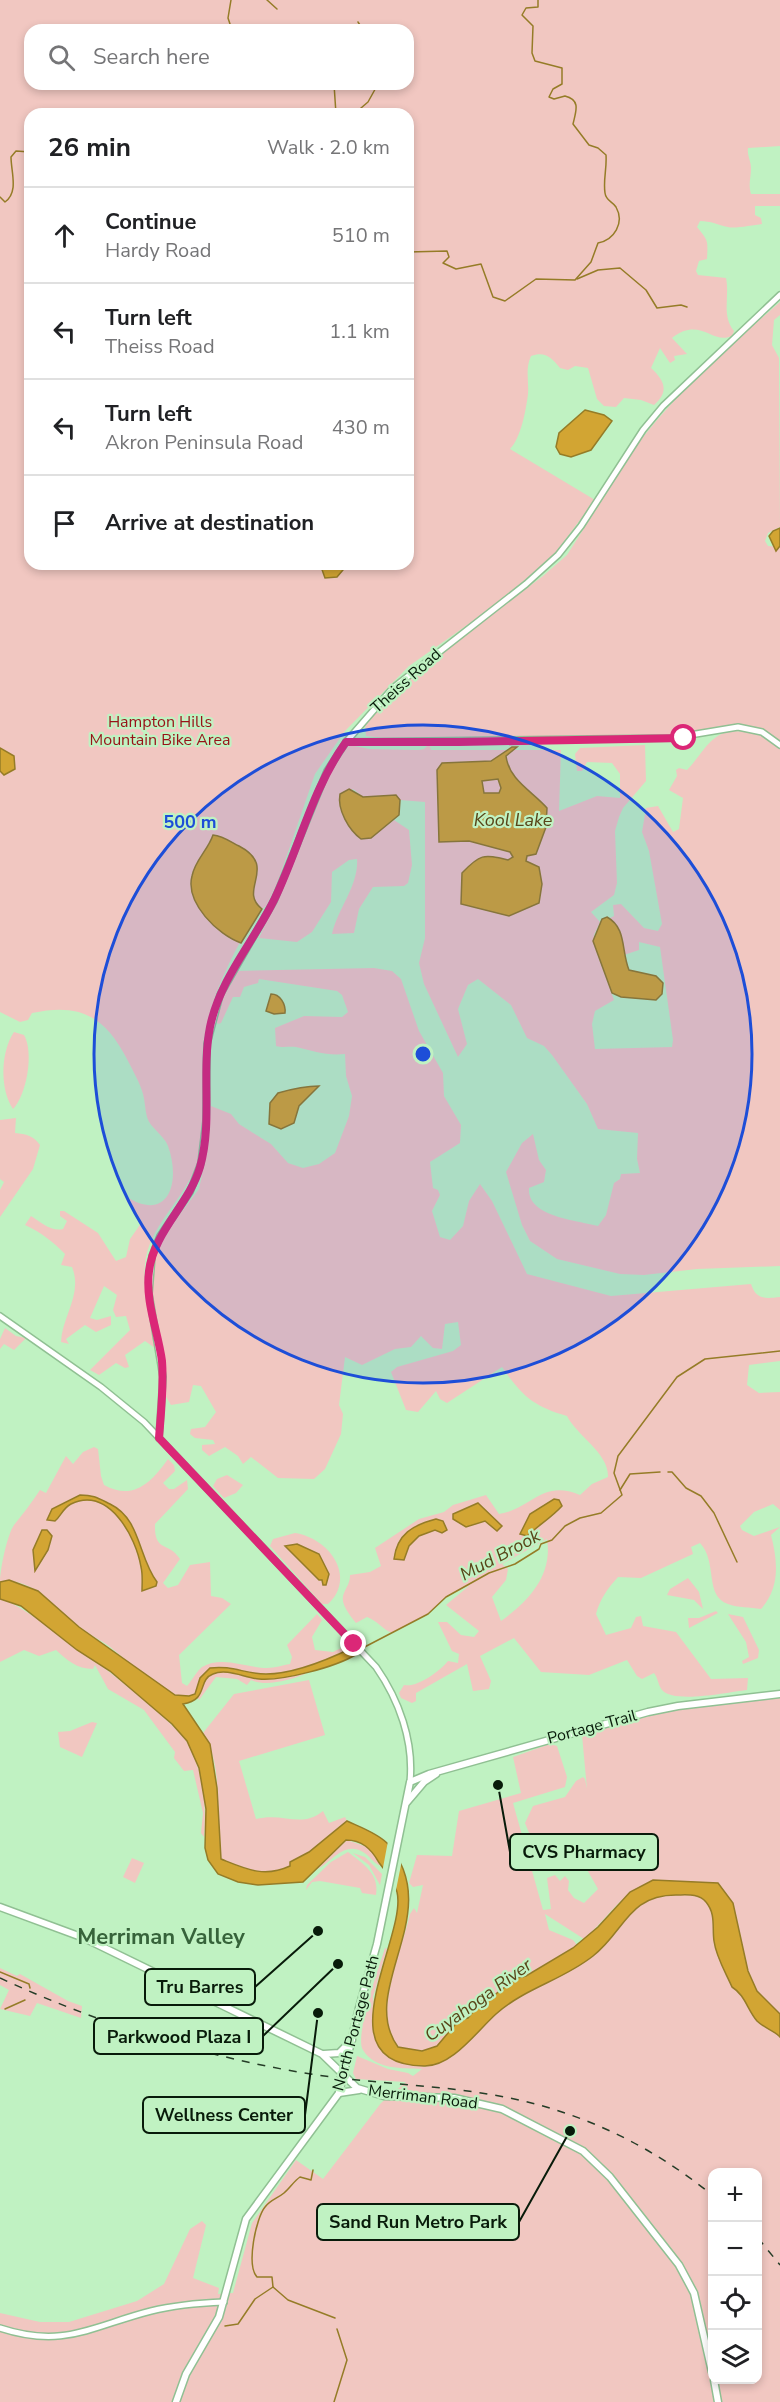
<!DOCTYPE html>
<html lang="en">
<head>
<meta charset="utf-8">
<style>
  body { margin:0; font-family:"Nunito Sans",sans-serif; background:#f2f2f2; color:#202124 }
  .controls { position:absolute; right:18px; bottom:18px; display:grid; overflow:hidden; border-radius:12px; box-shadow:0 3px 9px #0003 }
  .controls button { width:54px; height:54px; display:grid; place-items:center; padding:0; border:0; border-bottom:2px solid #e0e0e0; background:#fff; color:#202124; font:30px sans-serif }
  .stop { position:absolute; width:18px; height:18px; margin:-14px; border:4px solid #db2777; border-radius:50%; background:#fff }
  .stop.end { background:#db2777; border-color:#fff; box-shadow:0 2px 6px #0008 }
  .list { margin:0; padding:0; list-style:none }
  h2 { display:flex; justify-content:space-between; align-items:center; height:78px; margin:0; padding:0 24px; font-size:26px }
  h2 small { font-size:20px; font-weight:400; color:#757577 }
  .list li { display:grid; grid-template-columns:39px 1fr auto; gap:18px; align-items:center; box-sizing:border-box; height:96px; padding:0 24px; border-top:2px solid #e0e0e0 }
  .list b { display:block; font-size:22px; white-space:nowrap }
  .list p { margin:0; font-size:20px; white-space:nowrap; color:#757577 }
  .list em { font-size:20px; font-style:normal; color:#757577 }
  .icon { flex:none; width:33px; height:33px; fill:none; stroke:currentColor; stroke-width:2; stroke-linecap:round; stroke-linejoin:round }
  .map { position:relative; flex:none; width:780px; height:2402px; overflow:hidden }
  .search { position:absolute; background:#fff; box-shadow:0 3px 9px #0003; left:24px; top:24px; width:390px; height:66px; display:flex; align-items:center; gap:15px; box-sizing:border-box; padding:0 21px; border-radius:18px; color:#757577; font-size:22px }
  .panel { position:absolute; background:#fff; box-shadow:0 3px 9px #0003; left:24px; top:108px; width:390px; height:462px; border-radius:18px }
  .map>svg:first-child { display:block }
  .green { fill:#f1c7c1; fill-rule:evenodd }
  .water { fill:#d2a533; stroke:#957c27; stroke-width:1.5; fill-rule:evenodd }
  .pier { fill:#c0f2c2 }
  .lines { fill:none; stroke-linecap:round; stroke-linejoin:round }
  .stream { stroke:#957c27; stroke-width:1.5 }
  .tertiary-casing { stroke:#90c093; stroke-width:8 }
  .secondary-casing { stroke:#90c093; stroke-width:9 }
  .tertiary { stroke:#fff; stroke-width:5 }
  .secondary { stroke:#fff; stroke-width:6 }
  .rail { stroke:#253d27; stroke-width:1.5; stroke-dasharray:8 8; stroke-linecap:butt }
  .route { stroke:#db2777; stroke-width:8 }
  .ring { fill:none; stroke:#1d4ed8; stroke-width:3 }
  .labels { text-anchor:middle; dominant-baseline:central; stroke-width:4.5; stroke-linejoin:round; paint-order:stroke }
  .street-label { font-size:16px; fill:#081b0a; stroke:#c0f2c2 }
  .park-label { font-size:16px; fill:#981218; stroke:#c0f2c2 }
  .water-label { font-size:18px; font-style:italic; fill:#584518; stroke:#c0f2c2 }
  .district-label { font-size:22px; font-weight:bold; fill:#36633a; stroke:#c0f2c2 }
  .centre { fill:#1d4ed8; stroke:#c0f2c2; stroke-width:3 }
  .ring-label { font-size:18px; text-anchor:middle; font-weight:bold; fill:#1d4ed8; stroke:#c0f2c2; stroke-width:4.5; stroke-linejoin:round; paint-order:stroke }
  .leader { fill:none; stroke:#081b0a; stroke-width:2 }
  .callout-dot { fill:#081b0a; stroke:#c0f2c2; stroke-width:2 }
  .callout { fill:#c0f2c2; stroke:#081b0a; stroke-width:2 }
  .callout-label { font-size:18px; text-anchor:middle; font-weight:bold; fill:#081b0a }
</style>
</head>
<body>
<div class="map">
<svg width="780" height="2402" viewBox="0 0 780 2402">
  <rect width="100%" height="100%" fill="#c0f2c2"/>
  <g class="green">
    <path d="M0 0H780V146L748 148C747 156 751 161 751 168 751 178 748 184 751 194H780V206H755V215L761 218 762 224C753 225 734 229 728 227 718 225 711 221 700 221L697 227C708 241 708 239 707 259L699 261 696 271 698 275 726 278C730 297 721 315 734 331L732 336C712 345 700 316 672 338L687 354 674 356 675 360 670 363 660 348 651 368C664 380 670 391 654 405L641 400 624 398 616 407 604 406 597 399 588 368 575 366 568 370 560 368C551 357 545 351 531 356 525 369 529 381 528 394 526 410 521 438 510 449L595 500 550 560 480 616 409 666 345 731 315 774 277 884 266 906 262 909 259 908C235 951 208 997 203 1047 199 1084 209 1125 198 1161 187 1196 153 1222 146 1257 140 1289 152 1317 155 1348L145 1341 125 1355 129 1367 125 1368 116 1363 99 1375 90 1370 130 1330 126 1316 116 1317 113 1310 117 1295 104 1286 90 1318 97 1320 111 1316V1325L96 1332 85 1325 66 1339 69 1344 61 1342C62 1316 83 1294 72 1267L61 1265 65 1254C52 1241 42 1233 25 1225L31 1216C40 1222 52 1232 63 1229L67 1221 60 1216V1211H64L98 1233 116 1261 126 1257 130 1239 142 1222C137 1213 128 1207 125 1196 169 1224 181 1182 168 1146 164 1135 150 1128 147 1117 145 1110 145 1101 143 1094 140 1083 133 1071 128 1061 106 1018 82 1002 32 1013L28 1020 20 1022 0 1012ZM30 30H408V84H30ZM30 114H408V564H30Z"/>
    <path d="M780 302V315L774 320 772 345 779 358V372L780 527 768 533 765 541 768 546 780 547V743C743 714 722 727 680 735L393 739 366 736 365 723 403 682 543 576 567 555 639 442 657 420 697 375Z"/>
    <path d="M732 731C750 732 768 733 780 749V1266L697 1269 644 1275 620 1274 557 1259 530 1241 522 1225 506 1172 522 1143 533 1134 539 1160 546 1170 544 1182 529 1188C527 1217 577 1220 598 1226L606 1215 614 1183 620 1179 621 1174 640 1173 637 1159 638 1133 598 1129 587 1104 552 1055 544 1046 527 1038 511 1005 478 979 468 985 458 1009 467 1044 458 1057 424 984 419 963 425 938V802L400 800 396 795 363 797 353 789 341 808 344 818 357 836 385 827 394 820 409 830 412 865 408 883 404 886 373 887 359 909 354 933 332 934C338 908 359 885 357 859L349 860 332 872 331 902 312 932 297 942 259 938 290 873 335 760 350 745 369 749 418 750 424 749 429 744 431 750H561L559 811 597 796 620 798V774L612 763 587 762 582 771H577L575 754 580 748 645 745 646 781 623 808 619 817 615 831 617 883 614 895 591 912 600 922 594 935 595 947 614 1000 595 1011 592 1024 595 1049 672 1047 673 1040 660 947 639 942V950L624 955 620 931 610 918 614 916 613 905 621 904 644 928 658 931 662 924 649 851 642 832 646 808 658 806 673 832 679 829 683 798 669 790 677 776 676 770 679 768 687 770C703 754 708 735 732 731Z"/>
    <path d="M374 968 392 971 401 979 419 1031 443 1073 444 1096 461 1125 460 1143 430 1162 433 1188 438 1190 440 1195 432 1211 440 1237 450 1240 463 1226 469 1201 480 1184 492 1201 527 1274 611 1296 751 1284C756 1299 764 1299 780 1297V1361L749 1365 747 1385 759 1393 780 1392V1510L773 1504 754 1512 740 1526 742 1530 754 1536 780 1527 771 1535C778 1562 780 1588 761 1609 750 1607 738 1608 728 1604 704 1596 718 1562 700 1543L691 1547 693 1554 641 1578 618 1577C608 1588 600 1599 596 1614L606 1635 631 1628 636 1617 641 1616 643 1626 676 1632 711 1679 748 1678 747 1690C729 1692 674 1704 662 1690 658 1685 658 1678 654 1673L642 1679 637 1676 627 1660 589 1675 541 1672 514 1638 480 1656 491 1681 489 1689 473 1691 467 1664 416 1693V1701L412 1703 401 1698 399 1693 404 1685C417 1688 440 1671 448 1661L458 1663 459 1654 452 1651 438 1622H447L461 1635 474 1637 479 1631 446 1605 470 1585 446 1597 428 1614 392 1633C382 1629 378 1621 367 1617L356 1623C350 1615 339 1603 344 1593 347 1586 350 1583 350 1575L370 1572 381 1566 375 1548 419 1519 444 1512 453 1505 486 1495 499 1514C532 1509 541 1479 580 1495L592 1484 608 1477C609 1453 577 1436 567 1416 533 1406 522 1396 502 1367L447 1403 440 1399 436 1391 418 1412 406 1410 391 1372 397 1367 453 1351 461 1345 458 1322 445 1324 442 1349 433 1348 421 1336 411 1347 395 1349 362 1365 345 1357 339 1405 343 1414 341 1434 325 1469 314 1479 278 1478 251 1457 243 1464 238 1456 225 1447 209 1456 202 1450V1445L215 1444 213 1440 195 1438 190 1434 191 1429 205 1427 216 1412 201 1386 193 1385 189 1402 171 1405 165 1395 164 1356 149 1289 150 1276 161 1239 199 1189 208 1147 211 1106 231 1114 239 1124 271 1144 288 1163 303 1168 319 1164 335 1153 349 1116 352 1096 346 1076 345 1054C327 1056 313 1051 296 1047 289 1046 283 1048 276 1046L275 1028 304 1016 342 1017 348 1012 342 995 337 991 259 979 258 983 244 987 240 997H233L221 1023 218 1024 214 1018 228 983 236 971ZM547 1539C553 1575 529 1601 501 1621L492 1597 506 1580 508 1569 502 1564Z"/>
    <path d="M14 1032 24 1035C34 1052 27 1094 13 1109 0 1090 0 1053 14 1032Z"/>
    <path d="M16 1118 15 1133C26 1134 34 1136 40 1145L33 1169 0 1217V1190L4 1182 0 1179V1120Z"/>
    <path d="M5 1328 16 1336 26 1338 14 1350 4 1344 0 1349V1339Z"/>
    <path d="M94 1447 98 1449 101 1476 104 1485C133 1501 151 1483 168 1459L174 1465 175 1471 163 1483 169 1489H174L187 1480 188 1489 155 1524C154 1553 169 1541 180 1559L163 1583 168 1588 178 1585 190 1565 210 1562 211 1596 222 1598 231 1604 179 1655 182 1683 187 1686C192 1680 197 1671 202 1667 222 1655 247 1668 267 1668 275 1668 283 1665 290 1664L292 1657 287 1645 317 1614 322 1620 312 1637 315 1650 333 1652 345 1646 348 1649 326 1661 310 1665 305 1674C290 1680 266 1687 251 1680L247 1685 237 1679 216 1677 199 1700 195 1694C189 1697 179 1696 172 1694 150 1685 128 1661 109 1646 99 1639 88 1634 78 1626 54 1608 33 1576 0 1582 0 1570 7 1535 14 1525 23 1514 32 1502 40 1490L46 1493 66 1456 73 1464 83 1452Z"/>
    <path d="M227 1475 243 1485 236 1493 224 1498 213 1486 217 1479Z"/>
    <path d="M295 1533C329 1538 357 1577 328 1604H322L270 1546 273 1539Z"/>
    <path d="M688 1578 699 1592 703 1609 694 1600 667 1595 670 1589Z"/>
    <path d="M0 1599C22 1600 176 1720 188 1743 203 1771 207 1806 204 1837L201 1833 203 1813 193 1770 184 1771 174 1758 175 1752 144 1710 108 1689 95 1665 93 1669C77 1669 67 1660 56 1650L39 1656 24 1650 0 1662Z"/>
    <path d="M716 1611 718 1613 689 1628 688 1618H699Z"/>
    <path d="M728 1614 743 1617 759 1650 758 1658 743 1664 742 1661 749 1657 746 1642Z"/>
    <path d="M309 1680 325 1735 239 1761 256 1819C284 1812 301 1829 323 1811L329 1823 345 1817 347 1821 309 1852 290 1862V1866C264 1878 246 1869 221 1859 213 1818 226 1770 203 1733L234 1694Z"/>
    <path d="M780 1698V2402H0V2313L40 2322H69L137 2301 164 2284 190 2229 202 2221 206 2225 193 2278 219 2288 218 2294 233 2293 252 2223 296 2160 323 2179 381 2103 406 2082 356 2079 353 2073 357 2056 388 2069 408 2073 413 2076 422 2069C403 2068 375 2070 363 2050 354 2037 379 1967 385 1948L387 1949 373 1997 379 2045 425 2067 548 1973 630 1903 672 1880C627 1880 615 1912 584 1939L545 1914 549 1930 573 1940 577 1945 480 2004 437 2046 422 2051 399 2047C396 2043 390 2038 388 2032 379 2000 403 1945 410 1914L414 1908 417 1913 423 1885 413 1887 409 1883 417 1855 452 1856 459 1811 521 1793 513 1757 550 1744 557 1746 567 1777 565 1787 513 1803 543 1910 551 1909 547 1878 555 1875 560 1881 565 1876 569 1881 568 1890 574 1898 584 1903 598 1889 585 1866 560 1850 541 1862 525 1823 533 1806 565 1797 576 1781 583 1777 585 1779 587 1789 582 1735 667 1711ZM712 2172H758V2380H712Z"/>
    <path d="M92 1722 97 1723 82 1757 60 1747 58 1732 70 1731Z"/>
    <path d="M347 1840 370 1848 381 1866C374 1864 370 1856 363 1852 343 1840 330 1865 315 1870Z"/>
    <path d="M348 1852C362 1863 380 1874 376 1895L362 1893 360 1888 320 1881 312 1882 306 1890 307 1885 331 1862Z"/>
    <path d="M353 1853 365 1857 382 1874 380 1885 369 1865Z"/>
    <path d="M132 1858 144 1863 135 1883 123 1877Z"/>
    <path d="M0 1968 17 1976 20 1974 68 2001 82 2006 81 2018 37 2003 30 2016 0 2009 9 1990 0 1985Z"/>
  </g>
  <g class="water">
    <path d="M585 410 604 415 612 421 591 450 571 457 560 454 556 447 559 433Z"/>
    <path d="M780 528V546L776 551 769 536 773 531Z"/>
    <path d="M320 564H348L337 577 325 578Z"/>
    <path d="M512 747H517L506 756C509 780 532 791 547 808L546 827 536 854 527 856 526 861 539 867 542 884 539 903 509 916 461 904 462 873C480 854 483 854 508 860L513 857 510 852 469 841 439 842 437 770 442 763 491 761ZM498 779 501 788 499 793H484L482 781Z"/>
    <path d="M0 748 14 756 15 769 4 775 0 771Z"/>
    <path d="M349 789 363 797 396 795 400 800 399 815 371 838 361 839C349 830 337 810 340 794Z"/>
    <path d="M213 835C223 836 231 842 239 846 279 867 237 890 262 909L241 943C218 935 185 903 192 876 195 860 208 850 213 835Z"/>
    <path d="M607 917C627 928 621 951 629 970L656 976 663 983 662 994 656 1000 621 997 612 993 593 941 602 919Z"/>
    <path d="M271 994C280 994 286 1004 285 1013L274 1014 266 1011Z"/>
    <path d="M319 1086 299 1106 294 1123 281 1129 269 1124 270 1103 278 1093C292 1089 305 1086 319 1086Z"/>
    <path d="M80 1495C94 1495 98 1498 110 1504 141 1519 138 1557 157 1582L156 1586 142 1591C142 1583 143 1575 141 1567 136 1537 109 1486 71 1504 63 1508 61 1516 55 1521L47 1520 52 1509Z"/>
    <path d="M554 1499 559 1500 562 1506C552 1517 539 1525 527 1536L520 1534 530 1514Z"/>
    <path d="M478 1503 502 1526 497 1531 485 1521 466 1527 453 1519V1514Z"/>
    <path d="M436 1519 443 1521 447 1530 442 1533 435 1530 419 1536 409 1546 404 1560 394 1559C397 1534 413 1525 436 1519Z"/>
    <path d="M42 1530H47L52 1536 48 1550 35 1571 33 1550Z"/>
    <path d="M297 1544 319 1554 329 1574 326 1585H323L322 1580H319L285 1546Z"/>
    <path d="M9 1580 38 1591 79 1627 175 1695 189 1696 195 1694 200 1678 210 1668C232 1665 245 1674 266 1674 294 1674 327 1660 352 1648L357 1654C336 1667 283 1681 259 1679 245 1678 227 1668 213 1674 197 1680 209 1700 183 1704L210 1744 217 1788 221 1859C246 1869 264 1878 290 1866V1862L309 1852 347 1821C360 1827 377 1833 387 1843 448 1912 356 1989 398 2047L422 2051 437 2046 459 2020 468 2018 483 1999H489L517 1978 526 1976 573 1948 598 1927 630 1892 653 1880 718 1883 733 1903 748 1971 757 1991 780 2014V2037C775 2031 764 2028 757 2021 747 2009 745 1995 732 1987 726 1973 716 1957 714 1941 712 1927 716 1914 706 1902 699 1893 686 1895 676 1895 628 1895 625 1931 593 1956 563 1980 525 1988 496 2014 477 2031 452 2067 424 2066 320 2065 408 1936 397 1892 395 1882 384 1870 378 1861 371 1849 362 1840 346 1840L303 1882 258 1885 238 1882 218 1874 208 1860 205 1848 206 1809 199 1768 187 1741 172 1724 110 1671 77 1650 21 1606 0 1599V1582Z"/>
  </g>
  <path class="pier" d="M388 1841 402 1860 394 1900V1892L382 1873Z"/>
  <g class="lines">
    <g class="stream">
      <path d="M231 0 228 18 232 30"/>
      <path d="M267 0 277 9"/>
      <path d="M358 22 363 30"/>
      <path d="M334 84 336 114"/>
      <path d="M354 114 368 102 378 84"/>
      <path d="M0 197 5 202C19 192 11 172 11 157L16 151 30 152"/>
      <path d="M408 252 447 251 449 257 443 263 456 269 481 264 493 297 505 301 536 279 575 280 591 262 598 243C614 240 625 223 616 207 612 201 606 201 605 193 603 180 607 169 606 155L598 148 589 145 573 124C576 111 581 100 565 96L554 99 549 97 553 89 562 84V68L535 61 532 53 533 26 522 15 526 8 538 7V0"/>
      <path d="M577 279 598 270 620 268 646 290 657 308 681 305 687 307"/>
      <path d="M668 1472H672L686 1488 701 1496 714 1513 737 1562"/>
      <path d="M620 1490 630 1474 660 1472"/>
      <path d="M355 1652 428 1614 446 1597 489 1573 515 1564 539 1549 541 1544 552 1540 565 1526 580 1518 601 1513 622 1495 614 1473 618 1456 677 1377 705 1359 780 1351"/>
      <path d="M0 1972 29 1984 30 1988"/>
      <path d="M5 2009 25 2000"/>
      <path d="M313 2170 311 2180 300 2177C294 2181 290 2188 284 2193 278 2198 270 2200 265 2207 256 2218 246 2265 257 2277H272L273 2287 288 2300 335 2318"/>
      <path d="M225 2326 238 2324 255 2299 273 2287"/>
      <path d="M334 2402 347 2360 337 2329"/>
    </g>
    <defs>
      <g id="tertiary">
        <path d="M346 742 672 738 738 727 762 732 780 745"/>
        <path d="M0 1316 101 1387 144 1422 376 1667C399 1700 414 1741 410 1782"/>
        <path d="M159 1438 163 1377 149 1294 152 1256 160 1236 190 1192 201 1163 206 1121 207 1044 220 995 274 901 327 771 346 742 393 688 526 584 558 555 581 526 643 430 663 406 780 295"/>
        <path d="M0 2328C64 2349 92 2326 151 2311 175 2305 199 2303 224 2302"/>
      </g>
      <g id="secondary">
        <path d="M407 1802 424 1782 436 1774"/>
        <path d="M0 1907 84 1938 322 2054 357 2088 384 2096 454 2098 502 2109 583 2151 610 2177 679 2265 694 2293 712 2372"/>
        <path d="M324 2054 339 2053 352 2040"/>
        <path d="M339 2093 359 2090"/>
        <path d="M714 2380 718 2402"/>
        <path d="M176 2402 186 2374 219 2317 246 2219 339 2093 359 2008 377 1944 410 1782 429 1774 648 1712 678 1706 780 1694"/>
      </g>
    </defs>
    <use href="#tertiary" class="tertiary-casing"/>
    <use href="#secondary" class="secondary-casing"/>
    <use href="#tertiary" class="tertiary"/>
    <use href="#secondary" class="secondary"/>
    <g class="rail">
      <path d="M0 1978C95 2022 195 2054 298 2072 367 2084 437 2084 505 2097 582 2112 652 2146 712 2195"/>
      <path d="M758 2238 780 2265"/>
    </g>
  </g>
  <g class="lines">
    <path class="route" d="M354 1644 159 1438C161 1412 164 1386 162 1361 158 1331 145 1302 149 1271 154 1231 189 1205 200 1167 213 1121 201 1073 210 1027 220 978 254 942 275 898 300 846 312 789 346 742H459L684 738"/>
  </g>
  <circle cx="423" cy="1054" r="329" fill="#1d4ed8" fill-opacity=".12"/>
  <circle class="ring" cx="423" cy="1054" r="329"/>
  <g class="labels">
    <g class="street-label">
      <text transform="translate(406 681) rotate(-42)">Theiss Road</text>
      <text transform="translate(592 1727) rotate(-15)">Portage Trail</text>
      <text transform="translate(356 2023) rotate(-75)">North Portage Path</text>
      <text transform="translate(423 2097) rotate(7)">Merriman Road</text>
    </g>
    <g class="park-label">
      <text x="160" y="722">Hampton Hills<tspan x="160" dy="18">Mountain Bike Area</tspan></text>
    </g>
    <g class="water-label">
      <text x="513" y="820">Kool Lake</text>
      <text transform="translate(500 1555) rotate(-28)">Mud Brook</text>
      <text transform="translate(478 2000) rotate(-36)">Cuyahoga River</text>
    </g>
    <g class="district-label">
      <text x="161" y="1937">Merriman Valley</text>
    </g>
  </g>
  <circle cx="423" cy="1054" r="9" class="centre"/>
  <g class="ring-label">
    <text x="190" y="828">500 m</text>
  </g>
  <path class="leader" d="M498 1785L510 1852M318 1931L255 1987M338 1964L263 2036M318 2013L305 2115M570 2131L519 2222"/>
  <g class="callout-dot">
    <circle cx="498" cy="1785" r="6"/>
    <circle cx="318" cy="1931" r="6"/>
    <circle cx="338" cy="1964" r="6"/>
    <circle cx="318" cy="2013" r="6"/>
    <circle cx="570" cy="2131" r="6"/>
  </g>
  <g class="callout">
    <rect x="510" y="1834" width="148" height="36" rx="6"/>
    <rect x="145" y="1969" width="110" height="36" rx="6"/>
    <rect x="94" y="2018" width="169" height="36" rx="6"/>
    <rect x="143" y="2097" width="162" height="36" rx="6"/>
    <rect x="317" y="2204" width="202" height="36" rx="6"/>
  </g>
  <g class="callout-label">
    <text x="584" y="1858">CVS Pharmacy</text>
    <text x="200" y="1993">Tru Barres</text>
    <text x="179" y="2043">Parkwood Plaza I</text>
    <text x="224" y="2121">Wellness Center</text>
    <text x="418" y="2228">Sand Run Metro Park</text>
  </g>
</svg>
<div class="controls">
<button>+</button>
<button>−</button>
<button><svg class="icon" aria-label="locate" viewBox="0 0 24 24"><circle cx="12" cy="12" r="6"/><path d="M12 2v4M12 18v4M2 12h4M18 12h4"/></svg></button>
<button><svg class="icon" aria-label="layers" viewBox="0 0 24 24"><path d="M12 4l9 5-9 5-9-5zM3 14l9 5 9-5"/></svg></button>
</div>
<div class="stop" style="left:684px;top:738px"></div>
<div class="stop end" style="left:354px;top:1644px"></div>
<div class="search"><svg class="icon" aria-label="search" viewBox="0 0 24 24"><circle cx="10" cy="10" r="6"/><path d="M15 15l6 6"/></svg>Search here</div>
<section class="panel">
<h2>26 min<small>Walk · 2.0 km</small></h2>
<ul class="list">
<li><svg class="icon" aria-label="ahead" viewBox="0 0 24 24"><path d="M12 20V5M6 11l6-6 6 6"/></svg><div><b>Continue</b><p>Hardy Road</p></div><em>510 m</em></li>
<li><svg class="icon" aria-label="left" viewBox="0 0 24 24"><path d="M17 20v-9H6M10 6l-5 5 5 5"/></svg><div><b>Turn left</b><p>Theiss Road</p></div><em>1.1 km</em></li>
<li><svg class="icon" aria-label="left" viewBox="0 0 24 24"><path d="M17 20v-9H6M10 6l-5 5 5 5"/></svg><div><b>Turn left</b><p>Akron Peninsula Road</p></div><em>430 m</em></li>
<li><svg class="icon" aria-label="arrive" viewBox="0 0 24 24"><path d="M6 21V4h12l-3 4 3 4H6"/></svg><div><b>Arrive at destination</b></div></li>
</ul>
</section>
</div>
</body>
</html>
